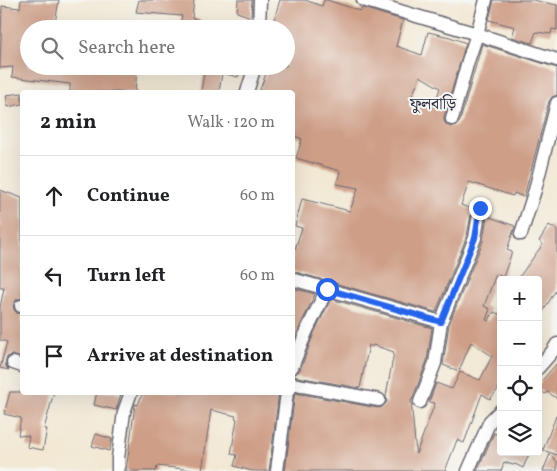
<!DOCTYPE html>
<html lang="en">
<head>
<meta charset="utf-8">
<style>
  body { margin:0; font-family:Vollkorn,"Noto Serif Bengali",serif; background:#f2f2f2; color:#202124 }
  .controls { position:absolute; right:15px; bottom:15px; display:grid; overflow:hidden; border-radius:5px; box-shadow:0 5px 20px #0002 }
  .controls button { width:45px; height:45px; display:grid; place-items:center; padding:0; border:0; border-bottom:1px solid #e0e0e0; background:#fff; color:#202124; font:25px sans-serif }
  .stop { position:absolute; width:15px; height:15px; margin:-11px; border:4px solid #2563eb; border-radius:50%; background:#fff }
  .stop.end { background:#2563eb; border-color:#fff; box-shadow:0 1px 5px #0008 }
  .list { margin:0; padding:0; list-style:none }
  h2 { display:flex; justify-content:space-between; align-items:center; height:65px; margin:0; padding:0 20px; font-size:21px }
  h2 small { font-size:16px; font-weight:400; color:#757577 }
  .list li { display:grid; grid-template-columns:32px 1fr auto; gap:15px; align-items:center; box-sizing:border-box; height:80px; padding:0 20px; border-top:1px solid #e0e0e0 }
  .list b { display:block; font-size:19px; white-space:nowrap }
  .list em { font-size:16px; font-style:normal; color:#757577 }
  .icon { flex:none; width:28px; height:28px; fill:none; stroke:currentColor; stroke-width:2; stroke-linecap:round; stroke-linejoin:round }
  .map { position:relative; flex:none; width:557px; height:471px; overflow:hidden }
  .search { position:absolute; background:#fff; box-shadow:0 5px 20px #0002; left:20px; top:20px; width:275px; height:55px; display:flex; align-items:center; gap:12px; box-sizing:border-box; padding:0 18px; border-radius:28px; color:#757577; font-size:19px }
  .panel { position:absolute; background:#fff; box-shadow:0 5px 20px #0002; left:20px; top:90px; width:275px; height:305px; border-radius:5px }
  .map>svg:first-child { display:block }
  .building { fill:#ce9e87; fill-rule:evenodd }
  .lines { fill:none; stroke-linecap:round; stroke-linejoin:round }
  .minor-casing { stroke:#6b6771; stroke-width:15 }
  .minor { stroke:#fff; stroke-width:12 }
  .route { stroke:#2563eb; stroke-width:6 }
  .labels { text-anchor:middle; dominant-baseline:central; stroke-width:4; stroke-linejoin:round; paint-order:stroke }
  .quarter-label { font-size:16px; fill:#22223b; stroke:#f6f6f2 }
</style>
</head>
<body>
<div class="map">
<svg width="557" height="471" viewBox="0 0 557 471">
  <rect width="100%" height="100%" fill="#f6f6f2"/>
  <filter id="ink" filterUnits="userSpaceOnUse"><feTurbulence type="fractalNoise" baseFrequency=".02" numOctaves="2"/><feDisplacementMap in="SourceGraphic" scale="10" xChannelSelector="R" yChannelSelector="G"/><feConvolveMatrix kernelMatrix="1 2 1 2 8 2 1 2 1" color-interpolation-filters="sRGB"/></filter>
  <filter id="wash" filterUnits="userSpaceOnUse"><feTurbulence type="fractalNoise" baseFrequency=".0096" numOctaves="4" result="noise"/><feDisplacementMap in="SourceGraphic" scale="20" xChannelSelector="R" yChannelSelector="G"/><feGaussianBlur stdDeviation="1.12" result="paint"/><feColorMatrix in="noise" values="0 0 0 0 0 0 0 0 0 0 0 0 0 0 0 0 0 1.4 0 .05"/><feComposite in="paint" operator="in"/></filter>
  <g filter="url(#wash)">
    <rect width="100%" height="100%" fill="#f2e8d4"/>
    <g id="blocks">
      <g class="building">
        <path d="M21 0H59L54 29H29V66H134L133 70H137L135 92H70V84L12 77 13 67 0 68 2 6 20 8Z"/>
        <path d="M139 0H194L192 18 200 20 198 29H179L182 16 136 12Z"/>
        <path d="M238 0H252L251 17 237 12Z"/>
        <path d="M280 0H305L322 6 324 0H327L361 11 362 8 403 20 396 46 422 55 428 32 450 37 466 43 444 117V121L446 124 450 127 457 125 460 121 482 44 557 68V95L552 97 549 101 524 197 514 193 513 196 469 182 461 205 472 209 467 236 436 312 292 271V248L295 249 302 228 295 226 302 199 350 211 358 188 337 184 340 171 296 158 302 139 292 135V92H259L269 66H286V29H271ZM420 76 440 88 434 106 411 99Z"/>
        <path d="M494 0H533L557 5V30L552 29 551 34 536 32 532 43 512 37 515 27 489 20Z"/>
        <path d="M205 66H241L238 77 222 73 219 92H201Z"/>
        <path d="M22 93V104L8 107 6 95Z"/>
        <path d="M0 190 22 198V298L17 299 13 306 14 310 17 313 22 314V358L12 355 7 357 5 364 7 368 9 370 0 368 7 342 0 340V307L4 288H0Z"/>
        <path d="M487 216 515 226 507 250 512 252 503 277 496 274 484 306 490 309 486 320 488 321 494 312 501 315V386L490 399 482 394 464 443 457 440 445 471H285L295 393 378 408 382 407 387 402 386 396 394 352 373 345 372 347 369 345 360 388 292 376 297 373 300 370 314 333 331 299 432 328 427 361 412 400H411L416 454 435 403 429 402 436 383 452 389 460 372 480 380 492 356 471 342 459 371 443 365 449 324 483 241Z"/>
        <path d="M549 225 557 230V288L538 320V280H517L543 244 539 241Z"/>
        <path d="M292 288 315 294 292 344Z"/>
        <path d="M557 363V399L548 392 545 394 538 388V385Z"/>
        <path d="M10 392H54L44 429H47L43 450 27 447 29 436 18 435 21 418 4 414Z"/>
        <path d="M97 392H113L121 394 116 410 94 405Z"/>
        <path d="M143 392H279L269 471H252L234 466 237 455 231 454 237 419 235 418 236 416 211 410 202 471 157 466 156 471H126L135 405V404L138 405Z"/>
        <path d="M556 416H557V455L543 450Z"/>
        <path d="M494 433 501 436V452H530L523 468 515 464 513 465 504 462 501 471H477Z"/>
        <path d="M96 434 112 439 109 451 92 446Z"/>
        <path d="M550 454 557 462V471H543Z"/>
      </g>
    </g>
  </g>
  <g filter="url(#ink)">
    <use href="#blocks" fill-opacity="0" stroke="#6b6771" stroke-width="1"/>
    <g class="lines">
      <defs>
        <g id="minor">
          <path d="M363 0 477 34 557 60"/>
          <path d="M259 29 260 0"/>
          <path d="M247 92 255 66"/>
          <path d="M452 119 468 61 477 34 486 0"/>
          <path d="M521 234 535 190 557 103"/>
          <path d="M292 279 441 322 475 238 480 208"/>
          <path d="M21 306H22"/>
          <path d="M13 363 22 366"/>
          <path d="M292 367 307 330 327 289"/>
          <path d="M538 368 552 352 557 344"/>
          <path d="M292 384 379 400"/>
          <path d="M420 402 435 363 441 322"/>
          <path d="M118 471V458L124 412 131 392"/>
          <path d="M277 471 287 392"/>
          <path d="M468 471 490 421 501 410"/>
        </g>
      </defs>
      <use href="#minor" class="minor-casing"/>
      <use href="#minor" class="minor"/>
    </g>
  </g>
  <g class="lines" filter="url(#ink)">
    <path class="route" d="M327 289 441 322 475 238 480 208"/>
  </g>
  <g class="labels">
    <g class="quarter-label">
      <text x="433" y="105">ফুলবাড়ি</text>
    </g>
  </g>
</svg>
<div class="controls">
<button>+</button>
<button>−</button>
<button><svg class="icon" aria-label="locate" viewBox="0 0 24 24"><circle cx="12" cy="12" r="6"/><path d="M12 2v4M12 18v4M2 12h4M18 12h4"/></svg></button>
<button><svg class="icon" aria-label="layers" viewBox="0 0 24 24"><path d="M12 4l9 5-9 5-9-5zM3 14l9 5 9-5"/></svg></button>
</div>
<div class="stop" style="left:327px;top:289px"></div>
<div class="stop end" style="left:480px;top:208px"></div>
<div class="search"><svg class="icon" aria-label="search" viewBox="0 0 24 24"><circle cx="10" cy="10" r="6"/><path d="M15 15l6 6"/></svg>Search here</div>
<section class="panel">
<h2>2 min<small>Walk · 120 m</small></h2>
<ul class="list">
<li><svg class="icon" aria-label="ahead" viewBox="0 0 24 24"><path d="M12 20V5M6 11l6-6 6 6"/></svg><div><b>Continue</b></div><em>60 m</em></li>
<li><svg class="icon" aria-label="left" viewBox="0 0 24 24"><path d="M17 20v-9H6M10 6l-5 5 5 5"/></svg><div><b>Turn left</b></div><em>60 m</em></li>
<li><svg class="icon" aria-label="arrive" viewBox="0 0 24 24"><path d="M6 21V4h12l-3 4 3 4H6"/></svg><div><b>Arrive at destination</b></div></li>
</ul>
</section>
</div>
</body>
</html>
